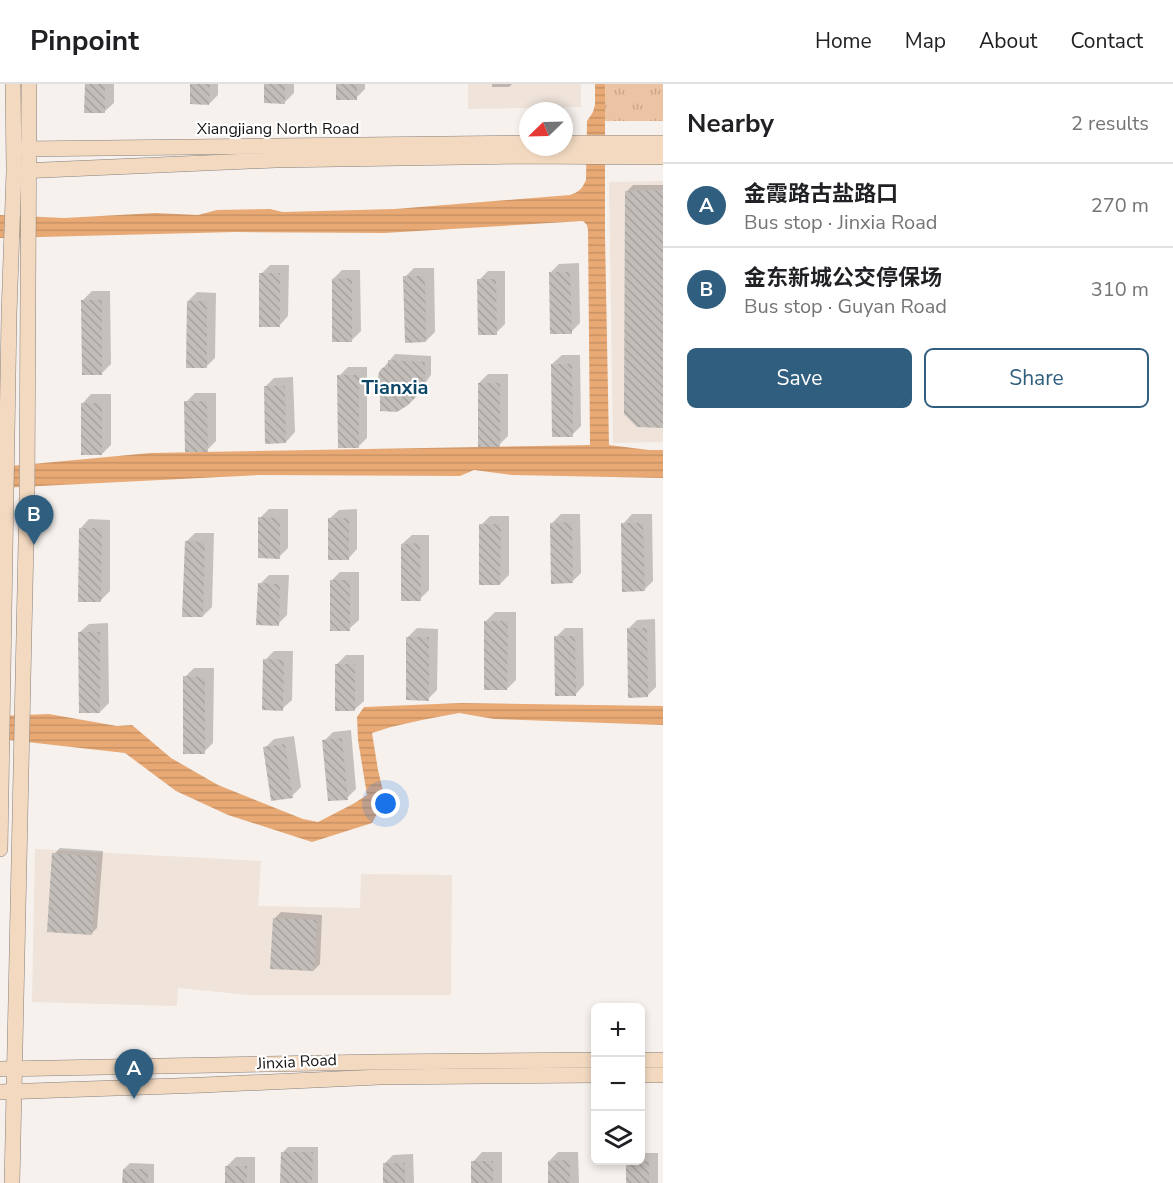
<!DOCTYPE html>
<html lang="en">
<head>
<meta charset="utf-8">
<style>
  body { margin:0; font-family:"Nunito Sans","Noto Sans SC",sans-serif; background:#f2f2f2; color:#202124 }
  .controls { position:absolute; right:18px; bottom:18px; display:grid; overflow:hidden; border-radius:9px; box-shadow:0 3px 9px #0003 }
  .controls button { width:54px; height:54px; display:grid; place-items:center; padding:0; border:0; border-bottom:2px solid #e0e0e0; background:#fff; color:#202124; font:30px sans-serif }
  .compass { position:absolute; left:519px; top:18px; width:54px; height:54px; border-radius:50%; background:#fff; box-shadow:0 3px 9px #0003; rotate:247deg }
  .you { position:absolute; left:386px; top:720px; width:21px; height:21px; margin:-15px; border:4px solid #fff; border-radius:50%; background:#1a73e8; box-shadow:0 0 0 9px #1a73e833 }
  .badge { display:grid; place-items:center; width:39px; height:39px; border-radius:50%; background:#305e7e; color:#fff; font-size:20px; font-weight:700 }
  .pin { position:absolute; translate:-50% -50px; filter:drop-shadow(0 2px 3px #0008) }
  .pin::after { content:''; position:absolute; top:32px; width:21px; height:18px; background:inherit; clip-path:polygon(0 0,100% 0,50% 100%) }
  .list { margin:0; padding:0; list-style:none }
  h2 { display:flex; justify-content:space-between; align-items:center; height:78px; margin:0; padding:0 24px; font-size:26px }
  h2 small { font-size:20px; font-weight:400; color:#757577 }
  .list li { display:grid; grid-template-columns:39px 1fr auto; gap:18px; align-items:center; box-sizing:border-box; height:84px; padding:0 24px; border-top:2px solid #e0e0e0 }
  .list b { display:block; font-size:22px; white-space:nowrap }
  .list p { margin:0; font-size:20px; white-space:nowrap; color:#757577 }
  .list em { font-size:20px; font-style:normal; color:#757577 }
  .actions { display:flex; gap:12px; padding:18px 24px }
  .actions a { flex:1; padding:14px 0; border:2px solid #305e7e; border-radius:9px; text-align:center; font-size:21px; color:#305e7e }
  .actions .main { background:#305e7e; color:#fff }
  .icon { flex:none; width:33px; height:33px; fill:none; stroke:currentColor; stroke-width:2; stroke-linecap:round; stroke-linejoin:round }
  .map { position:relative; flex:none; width:663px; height:1099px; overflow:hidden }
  header { display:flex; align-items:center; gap:36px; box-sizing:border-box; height:84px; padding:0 30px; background:#fff; border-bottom:2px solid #e0e0e0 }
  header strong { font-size:28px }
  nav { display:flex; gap:33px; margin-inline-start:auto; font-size:21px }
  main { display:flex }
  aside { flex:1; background:#fff }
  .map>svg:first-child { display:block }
  .built { fill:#efe3da }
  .park { fill:url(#park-tufts) }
  .water { fill:url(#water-rules) }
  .shadow { fill:#0003 }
  .building { fill:url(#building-back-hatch) }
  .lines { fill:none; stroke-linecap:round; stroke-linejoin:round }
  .secondary-casing { stroke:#86817d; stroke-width:16 }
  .secondary { stroke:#f2d9c0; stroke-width:15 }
  .labels { text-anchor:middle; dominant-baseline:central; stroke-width:4.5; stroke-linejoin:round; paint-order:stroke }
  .street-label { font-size:16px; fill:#151311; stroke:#fff }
  .quarter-label { font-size:20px; font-weight:bold; fill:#0d4768; stroke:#fff }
</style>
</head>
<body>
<header>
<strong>Pinpoint</strong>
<nav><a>Home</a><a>Map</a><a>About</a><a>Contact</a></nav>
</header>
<main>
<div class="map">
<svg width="663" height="1099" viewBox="0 0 663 1099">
  <defs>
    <pattern id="park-tufts" width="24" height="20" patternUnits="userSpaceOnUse" patternTransform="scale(1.5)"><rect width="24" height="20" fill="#ecc3a3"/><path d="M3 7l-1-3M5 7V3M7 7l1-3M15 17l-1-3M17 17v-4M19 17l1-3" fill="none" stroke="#caa78b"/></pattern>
    <pattern id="water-rules" width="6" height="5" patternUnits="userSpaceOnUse" patternTransform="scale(1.5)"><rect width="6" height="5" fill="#e9a975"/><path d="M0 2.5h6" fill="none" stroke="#c79164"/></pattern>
    <pattern id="building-back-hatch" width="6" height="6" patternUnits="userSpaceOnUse" patternTransform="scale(1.5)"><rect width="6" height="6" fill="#c2bdb9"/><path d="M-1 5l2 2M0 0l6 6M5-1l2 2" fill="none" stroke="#a6a29e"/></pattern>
  </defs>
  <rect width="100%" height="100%" fill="#f6f1ed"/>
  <g class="built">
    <path d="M468 0H581V23L468 25Z"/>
    <path d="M663 97V358L613 359 609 98Z"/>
    <path d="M35 765 261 777 258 822 360 824 361 790 452 791 451 911H249L178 904 177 922 32 918Z"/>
  </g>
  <path class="park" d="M605 0H663V37H604Z"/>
  <g class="water">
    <path d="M595 0H605V152L609 361 649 366H663V394L512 391 474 386 460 392 259 391 0 404V383L150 369 590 361 588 146 587 141 583 137 384 149 235 148 0 154V131L64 134 155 129 198 131 217 126 270 125 283 128 395 125 570 111C579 108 582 105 586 96L587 37 593 28 595 21Z"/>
    <path d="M461 619 663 622V641L494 635 459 629 422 636 391 643 372 649 378 686 385 715 372 739 312 758 228 731 176 707 125 669 0 655V632L49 630 117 642 132 641 171 674 218 701 303 735 318 738 353 720 367 711 358 656 357 633 364 623Z"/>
  </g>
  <g class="shadow">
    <path d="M86 0H114V19L104 28Z"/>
    <path d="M192 0H218V11L209 20Z"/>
    <path d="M265 0H294V9L285 18Z"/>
    <path d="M338 0H365V5L356 14Z"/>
    <path d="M492 0H512L509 3H492Z"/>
    <path d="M633 101H663V343L627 107Z"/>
    <path d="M579 179 580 239 571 248 550 189 559 180Z"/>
    <path d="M270 181H289L288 232 279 242 261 190Z"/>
    <path d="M414 184H434L435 248 426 257 405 193Z"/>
    <path d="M342 186H360L361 247 352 256 333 195Z"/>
    <path d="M488 187H505V240L496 249 479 196Z"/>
    <path d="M92 207H110L111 280 102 289 83 216Z"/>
    <path d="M197 208 216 209 215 274 206 283 188 217Z"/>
    <path d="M395 270 431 272V291L421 305 407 319 382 300 380 288Z"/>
    <path d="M562 271H580L581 342 572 351 552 280Z"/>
    <path d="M348 283H367V354L358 363 339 292Z"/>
    <path d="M488 290H508V352L499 361 479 299Z"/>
    <path d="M293 293 295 348 286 358 265 303 274 294Z"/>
    <path d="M195 309H216V357L207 366 186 318Z"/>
    <path d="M91 310H111V361L102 370 82 320Z"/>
    <path d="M269 425H288V464L279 473 260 434Z"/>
    <path d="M357 425V465L348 475 329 435 339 426Z"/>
    <path d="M561 430H580L581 489 572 498 552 439Z"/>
    <path d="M632 430H652L653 497 644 506 623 440Z"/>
    <path d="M490 432H509V491L500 500 481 441Z"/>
    <path d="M89 435 110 436V507L100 517 80 445Z"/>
    <path d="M195 449H214L212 523 203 532 186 458Z"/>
    <path d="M412 451H429V506L420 515 402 460Z"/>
    <path d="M340 488H359V536L349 545 331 497Z"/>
    <path d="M269 491H289L287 531 278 540 260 500Z"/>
    <path d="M495 528H516V596L507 605 486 537Z"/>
    <path d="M655 535 656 603 647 612 628 545 637 536Z"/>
    <path d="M108 539 109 619 100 628 79 549 89 540Z"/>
    <path d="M417 544 438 545 437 606 428 615 408 553Z"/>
    <path d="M565 544H583L584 601 575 611 556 553Z"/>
    <path d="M274 567H293L292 616 282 625 265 576Z"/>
    <path d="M346 571H364V617L354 626 337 580Z"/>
    <path d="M194 584H214L213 659 204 668 185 593Z"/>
    <path d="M351 646 356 705 347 714 324 657 333 648Z"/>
    <path d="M294 652 301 703 292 712 265 664 274 655Z"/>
    <path d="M60 764 103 767 97 844 91 850 54 770Z"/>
    <path d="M281 828 322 831 320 880 314 886 275 834Z"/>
    <path d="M288 1063H318V1099H282V1069Z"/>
    <path d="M482 1068H502V1099H473V1078Z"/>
    <path d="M558 1068H578L579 1099H550L549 1077Z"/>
    <path d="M640 1069H658V1099H628V1078L629 1076H640Z"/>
    <path d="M413 1070 414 1099H385L384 1080 393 1071Z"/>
    <path d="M236 1073H255V1099H227V1082Z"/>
    <path d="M130 1079 154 1080V1099H124V1085Z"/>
  </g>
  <g class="building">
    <path d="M85 0H105V29H84Z"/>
    <path d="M190 0H210L209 21 190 20Z"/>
    <path d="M264 0H285V20L264 19Z"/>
    <rect x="336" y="0" width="21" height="16"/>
    <path d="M663 106V344L637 343 624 330 625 107Z"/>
    <path d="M549 188H570L572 250H550Z"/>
    <rect x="259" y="189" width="21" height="54"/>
    <path d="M403 192H425L426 258 405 259Z"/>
    <path d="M352 194V258H332V195Z"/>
    <path d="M477 195H496L497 251H478Z"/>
    <path d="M81 216H102V291H82Z"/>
    <path d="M187 217H207V284H186Z"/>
    <path d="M388 276 425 278V298L416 313 408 321 397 328 380 327V301L378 294 379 288 382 284 388 282Z"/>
    <path d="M551 280H572L573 353H552Z"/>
    <path d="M337 291H359V364H338Z"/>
    <rect x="478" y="299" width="22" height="64"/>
    <path d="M264 302H285L286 359 265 360Z"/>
    <path d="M184 317H207L208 368H185Z"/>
    <rect x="81" y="319" width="21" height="52"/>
    <path d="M258 433 280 434V475L258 474Z"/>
    <rect x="328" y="434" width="21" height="42"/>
    <path d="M572 438 573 499 551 500 550 439Z"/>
    <path d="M621 439H643L645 507 622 508Z"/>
    <path d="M479 440H501L500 501H479Z"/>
    <path d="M79 444H102L101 518H78Z"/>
    <path d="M185 457 205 458 203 533H182Z"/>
    <path d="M420 459 421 517H401V460Z"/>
    <rect x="330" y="496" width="20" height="51"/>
    <path d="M258 499 280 500 279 542 256 541Z"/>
    <path d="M484 537H508L507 606H484Z"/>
    <path d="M627 544H647L648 613 628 614Z"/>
    <path d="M78 548H100V629H79Z"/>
    <path d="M554 552H575L576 612H555Z"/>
    <path d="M406 553H429V617L406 616Z"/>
    <path d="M263 575 284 576 283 627 262 626Z"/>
    <rect x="335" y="580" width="20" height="47"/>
    <path d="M183 592 205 593V670H183Z"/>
    <path d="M342 654 348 716 328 717 322 656Z"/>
    <path d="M285 660 293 714 271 717 263 663Z"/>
    <path d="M52 769 97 773 92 851 47 848Z"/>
    <path d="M273 834 317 836 314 887 270 885Z"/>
    <path d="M281 1068H313L312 1099H280Z"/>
    <path d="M570 1076V1099H548V1077Z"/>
    <rect x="471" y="1077" width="22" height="22"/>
    <path d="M649 1077V1099H626V1078Z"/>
    <rect x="383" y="1079" width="22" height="20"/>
    <rect x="225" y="1082" width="22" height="17"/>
    <path d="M123 1085H148V1099H122Z"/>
  </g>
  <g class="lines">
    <defs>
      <g id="secondary">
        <path d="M564 59H663"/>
        <path d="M20 65 528 59"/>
        <path d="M20 87 275 76 520 72 663 73"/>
        <path d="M0 765 9 231 14 87 13 0"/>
        <path d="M640 976H663"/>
        <path d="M0 985 378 978 596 976"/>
        <path d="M640 991H663"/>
        <path d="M0 1008 203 1001 380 993 596 991"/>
        <path d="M12 1099 27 413 29 0"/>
      </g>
    </defs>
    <use href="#secondary" class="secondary-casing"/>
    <use href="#secondary" class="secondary"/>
  </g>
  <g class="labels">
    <g class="street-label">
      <text x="278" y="45">Xiangjiang North Road</text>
      <text transform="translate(297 978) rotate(-3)">Jinxia Road</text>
    </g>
    <g class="quarter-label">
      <text x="395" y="303">Tianxia</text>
    </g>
  </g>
</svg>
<div class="controls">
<button>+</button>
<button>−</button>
<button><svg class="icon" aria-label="layers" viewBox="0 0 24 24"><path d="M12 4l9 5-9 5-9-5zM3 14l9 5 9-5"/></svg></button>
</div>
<svg class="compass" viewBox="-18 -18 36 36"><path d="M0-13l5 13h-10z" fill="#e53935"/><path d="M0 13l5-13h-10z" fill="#757577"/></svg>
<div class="you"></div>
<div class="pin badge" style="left:134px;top:1015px">A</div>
<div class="pin badge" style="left:34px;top:461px">B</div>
</div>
<aside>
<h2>Nearby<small>2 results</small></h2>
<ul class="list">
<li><span class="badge">A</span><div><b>金霞路古盐路口</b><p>Bus stop · Jinxia Road</p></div><em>270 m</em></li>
<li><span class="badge">B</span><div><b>金东新城公交停保场</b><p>Bus stop · Guyan Road</p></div><em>310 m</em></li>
</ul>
<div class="actions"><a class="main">Save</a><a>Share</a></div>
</aside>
</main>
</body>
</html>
